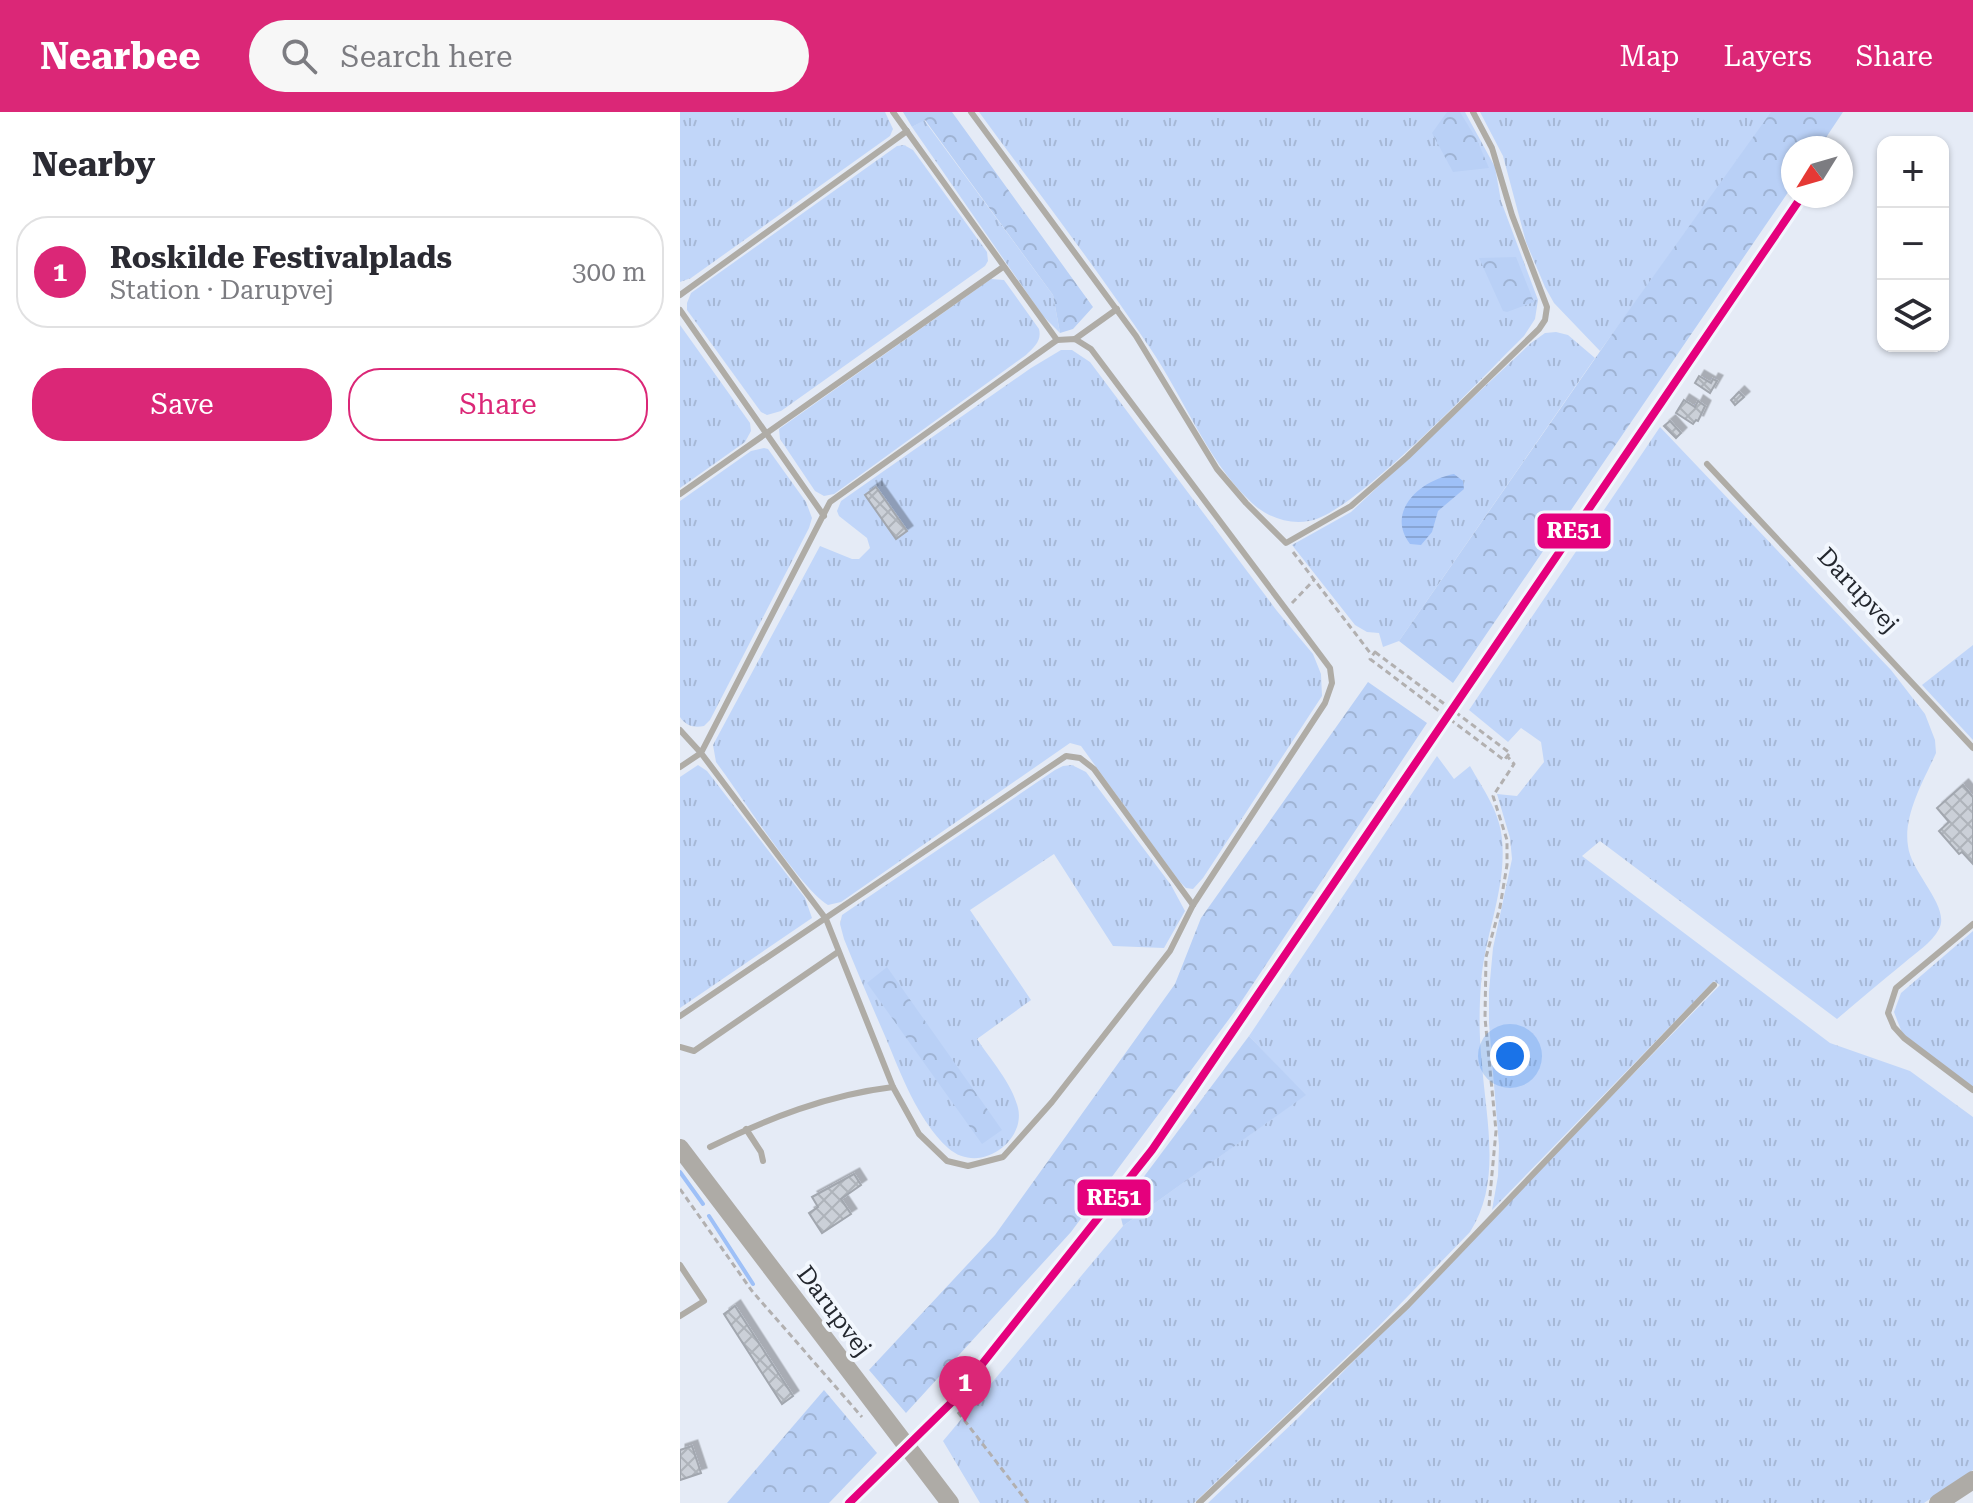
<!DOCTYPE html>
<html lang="en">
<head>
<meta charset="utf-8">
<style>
  body { margin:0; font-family:"Roboto Serif",serif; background:#f7f7f7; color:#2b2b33 }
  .controls { position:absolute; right:24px; top:24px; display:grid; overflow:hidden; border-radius:16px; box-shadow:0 2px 6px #0004 }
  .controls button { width:72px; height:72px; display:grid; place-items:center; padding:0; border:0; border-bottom:2px solid #e1e1e2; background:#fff; color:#2b2b33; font:40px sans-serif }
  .compass { position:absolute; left:1101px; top:24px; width:72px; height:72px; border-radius:50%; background:#fff; box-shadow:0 2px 6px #0004; rotate:233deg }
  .you { position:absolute; left:830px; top:944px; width:28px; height:28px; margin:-20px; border:6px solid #fff; border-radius:50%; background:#1a73e8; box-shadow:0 0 0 12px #1a73e833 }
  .badge { display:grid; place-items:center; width:52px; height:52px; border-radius:50%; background:#db2777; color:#fff; font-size:26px; font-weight:700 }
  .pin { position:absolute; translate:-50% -66px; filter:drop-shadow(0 2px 4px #0008) }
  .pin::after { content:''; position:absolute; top:42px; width:28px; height:24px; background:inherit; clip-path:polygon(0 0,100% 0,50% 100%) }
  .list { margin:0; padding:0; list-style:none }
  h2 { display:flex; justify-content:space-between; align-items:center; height:104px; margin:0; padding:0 32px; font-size:34px }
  h2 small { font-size:26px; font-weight:400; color:#7c7c81 }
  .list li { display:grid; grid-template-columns:52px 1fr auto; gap:24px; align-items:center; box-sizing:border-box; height:112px; margin:0 16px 16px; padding:0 16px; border:2px solid #e1e1e2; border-radius:32px }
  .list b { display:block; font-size:30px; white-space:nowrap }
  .list p { margin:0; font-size:26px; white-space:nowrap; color:#7c7c81 }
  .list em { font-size:26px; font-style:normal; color:#7c7c81 }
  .actions { display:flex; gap:16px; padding:24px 32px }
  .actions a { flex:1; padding:18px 0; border:2px solid #db2777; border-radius:32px; text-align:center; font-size:28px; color:#db2777 }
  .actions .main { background:#db2777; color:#fff }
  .icon { flex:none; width:44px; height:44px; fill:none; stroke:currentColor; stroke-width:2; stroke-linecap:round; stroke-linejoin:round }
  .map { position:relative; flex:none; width:1293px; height:1391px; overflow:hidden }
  header { display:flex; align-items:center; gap:48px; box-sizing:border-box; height:112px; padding:0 40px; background:#db2777; color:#fff }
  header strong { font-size:38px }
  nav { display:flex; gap:44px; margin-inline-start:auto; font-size:28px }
  .search { width:560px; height:72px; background:#f7f7f7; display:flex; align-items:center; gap:20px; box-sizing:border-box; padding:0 28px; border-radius:44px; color:#7c7c81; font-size:30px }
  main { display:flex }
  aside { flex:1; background:#fff }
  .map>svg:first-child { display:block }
  .grass { fill:url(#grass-tufts) }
  .forest { fill:url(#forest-crowns) }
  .water { fill:url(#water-rules) }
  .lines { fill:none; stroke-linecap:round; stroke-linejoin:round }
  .stream { stroke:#9ec0f7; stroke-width:4 }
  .building { fill:url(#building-cross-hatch); stroke:#a2a7af; stroke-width:2; filter:url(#shadow) }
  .path { stroke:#b2b0b0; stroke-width:3; stroke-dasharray:6 4; stroke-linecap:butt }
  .lane { stroke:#afaca6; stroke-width:6 }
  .secondary { stroke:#aeaba6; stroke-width:18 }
  .rail-1-casing { stroke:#f2f7fe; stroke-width:14 }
  .rail-1 { stroke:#e5007d; stroke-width:8 }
  .labels { text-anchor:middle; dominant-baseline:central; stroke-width:8; stroke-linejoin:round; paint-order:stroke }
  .street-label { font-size:24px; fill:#24282f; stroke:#f2f7fe }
  .line-badge { stroke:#f2f7fe; stroke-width:3 }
  .badge-label { font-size:22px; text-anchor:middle; font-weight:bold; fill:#fff }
</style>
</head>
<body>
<header>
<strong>Nearbee</strong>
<div class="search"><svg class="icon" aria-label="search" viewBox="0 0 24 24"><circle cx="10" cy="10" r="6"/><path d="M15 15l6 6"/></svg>Search here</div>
<nav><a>Map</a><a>Layers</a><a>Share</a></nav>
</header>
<main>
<aside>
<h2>Nearby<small></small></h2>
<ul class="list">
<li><span class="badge">1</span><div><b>Roskilde Festivalplads</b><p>Station · Darupvej</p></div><em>300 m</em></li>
</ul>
<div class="actions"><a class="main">Save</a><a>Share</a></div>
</aside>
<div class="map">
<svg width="1293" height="1391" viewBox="0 0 1293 1391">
  <defs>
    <pattern id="grass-tufts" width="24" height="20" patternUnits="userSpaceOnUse" patternTransform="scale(2)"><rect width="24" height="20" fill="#c1d6f9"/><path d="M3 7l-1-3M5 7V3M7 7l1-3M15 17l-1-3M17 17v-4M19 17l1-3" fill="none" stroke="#a6b8d6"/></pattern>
    <pattern id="forest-crowns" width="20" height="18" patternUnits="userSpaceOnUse" patternTransform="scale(2)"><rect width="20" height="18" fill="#b9d0f6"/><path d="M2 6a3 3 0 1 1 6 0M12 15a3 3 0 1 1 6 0" fill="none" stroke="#9fb3d3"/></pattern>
    <pattern id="water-rules" width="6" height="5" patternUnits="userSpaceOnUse" patternTransform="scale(2)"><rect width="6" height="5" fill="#9ec0f7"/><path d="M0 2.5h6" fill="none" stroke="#88a5d4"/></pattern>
    <pattern id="building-cross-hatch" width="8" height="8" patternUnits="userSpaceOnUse" patternTransform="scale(2)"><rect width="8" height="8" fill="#cbd0d8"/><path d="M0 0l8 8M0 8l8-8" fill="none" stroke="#aeb3ba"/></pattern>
    <filter id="shadow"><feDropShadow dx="5.5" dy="-5.5" stdDeviation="0" flood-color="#0004"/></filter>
  </defs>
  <rect width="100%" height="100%" fill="#e5ebf6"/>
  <g class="grass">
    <path d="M0 0H205L213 17 210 24 11 166 0 170Z"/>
    <path d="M299 0H785L815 55 821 89 858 188 855 207 844 224C805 262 675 402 629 409 607 413 584 404 569 388 527 348 503 284 470 236 416 155 356 78 299 0Z"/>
    <path d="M800 0H1092L920 239 874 191 865 175 846 130 823 44Z"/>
    <path d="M244 8 373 183 380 221 363 204 232 15Z"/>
    <path d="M224 33 233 38 307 140 308 149 305 154 101 299 87 303 81 300 7 198V191L11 181 217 34Z"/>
    <path d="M311 167 324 168 359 217C362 229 354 235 346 243L154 382 144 384 135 379 100 327 99 317Z"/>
    <path d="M0 213 70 311 71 319 65 330 0 376Z"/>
    <path d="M876 220 888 223 915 246 719 529 703 535 699 521 687 520 675 513 612 433 671 400 851 231 865 221Z"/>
    <path d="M381 238H392L410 250 597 499 633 542 641 562 642 584 523 766 513 777 506 776 499 769 401 634 390 631 161 790 148 793C123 779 65 690 44 661L36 650 33 633 140 434 172 447H179L190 436 187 426 159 404 157 399 161 389 351 256Z"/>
    <path d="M980 315 1211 558 1245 602 1255 628 1256 641C1244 668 1223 703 1228 734 1231 761 1271 795 1259 817 1252 831 1235 841 1224 851 1201 870 1179 888 1157 907L920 729 902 744 1150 931 1230 959 1293 1005V1358L1244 1391H528L619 1305 1040 873 1034 869 812 1098 818 1064 819 1034 809 911V879L813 836 832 747 830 726 817 682 837 684 864 650 861 630 841 616 828 630 789 598Z"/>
    <path d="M84 336 88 337 126 390 132 406 129 416 30 608 24 614C14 616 6 614 0 605V389L71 339Z"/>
    <path d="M1293 533V628L1242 573Z"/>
    <path d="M757 644 774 667 790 654C803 677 820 700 822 727 827 776 804 824 801 872 799 898 799 927 802 952 806 1008 822 1070 790 1120L699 1214 514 1391H300L263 1329 443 1114 625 983 569 924Z"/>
    <path d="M18 653 27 659 125 786 132 806 0 896V665Z"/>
    <path d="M392 653 406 660 491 773 505 799 484 836 433 834 374 742 290 798 351 888 297 927C310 947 332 971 338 996 346 1029 300 1064 268 1036 237 1007 221 962 205 924 191 892 177 859 164 827L160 812 162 803 375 658 383 654Z"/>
    <path d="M1293 819V977L1224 926 1214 900 1221 881Z"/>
  </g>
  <g class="forest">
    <path d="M223 0H272L413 195 393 217 380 221 373 183 245 8 232 15Z"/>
    <path d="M767 0H780L797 28 809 56 773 60 752 21Z"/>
    <path d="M1091 0H1163L1139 36H1113V73L773 571 719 529 939 212Z"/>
    <path d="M836 145 854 190 827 200 823 199 799 146Z"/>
    <path d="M688 570 747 611 555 899 391 1120 226 1301 189 1258 315 1123 495 872 521 806Z"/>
    <path d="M207 855 322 1018 302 1032 187 871Z"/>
    <path d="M569 924 626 983 443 1114 439 1098Z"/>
    <path d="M144 1278 197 1341 149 1391H47Z"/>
  </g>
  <path class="water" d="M774 362 783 369 784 377 758 399 752 420 741 433 730 432C705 399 741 368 774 362Z"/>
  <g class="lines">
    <g class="stream">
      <path d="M0 1060 23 1092"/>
      <path d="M29 1104 73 1172"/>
    </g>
  </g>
  <g class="building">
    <path d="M1019 264 1031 271 1033 267 1037 269 1030 281 1015 271Z"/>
    <path d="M1059 280 1064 285 1055 293 1051 288Z"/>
    <path d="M1004 288 1015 295 1018 289 1025 294 1018 309 1016 308 1013 312 996 301Z"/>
    <path d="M990 309 1001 321 996 326 984 314Z"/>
    <path d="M196 375 227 419 216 427 185 383Z"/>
    <path d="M1283 673 1293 685V752L1282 740 1279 742 1259 719 1269 710 1257 696Z"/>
    <path d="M174 1062 181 1073 161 1087 171 1102 142 1121 129 1101 138 1095 132 1085Z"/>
    <path d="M55 1194 113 1284 102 1292 44 1202Z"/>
    <path d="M12 1334 21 1361 0 1368V1338Z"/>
  </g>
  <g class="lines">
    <g class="path">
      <path d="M613 440 691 542"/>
      <path d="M612 491 634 468"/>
      <path d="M695 540 830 641 824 648 690 547Z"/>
      <path d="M0 1077 72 1179 182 1305"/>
      <path d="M809 1094 816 1019 805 906 806 845 820 795 827 753V728L813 684 834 652 827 644"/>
      <path d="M278 1300 348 1391"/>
    </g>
    <g class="lane">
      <path d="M213 0 377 228"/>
      <path d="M291 0 456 224 537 357 566 391 606 431 671 394 727 345 859 217 865 208 867 195 832 103 812 36 793 0"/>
      <path d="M0 183 227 19"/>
      <path d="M0 198 144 404"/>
      <path d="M395 227 437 197"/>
      <path d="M1027 352 1293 636"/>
      <path d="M0 382 323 155"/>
      <path d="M0 618 21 641 146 807 213 975 239 1022 267 1049 288 1054 323 1045 372 990 490 839 513 793 645 591 652 571 650 556 411 237 395 227 377 228 150 390 21 641 0 655"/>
      <path d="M1293 812 1216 876 1208 901 1214 915 1224 926 1293 978"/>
      <path d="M0 904 386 644 400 646 414 657 513 793"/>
      <path d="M0 935 14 939 158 840"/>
      <path d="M66 1017 81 1040 83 1049"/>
      <path d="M30 1035C89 1006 147 983 213 975"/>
      <path d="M0 1153 24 1189 0 1204"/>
      <path d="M519 1391 728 1193 1034 873"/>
    </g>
    <g class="secondary">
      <path d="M0 1036 270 1391"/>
      <path d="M1258 1391 1293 1368"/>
    </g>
    <defs>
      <path id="rail-1" d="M169 1391 272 1290 472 1038 1122 84"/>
    </defs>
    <use href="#rail-1" class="rail-1-casing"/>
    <use href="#rail-1" class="rail-1"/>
  </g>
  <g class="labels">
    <g class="street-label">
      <text transform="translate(1178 478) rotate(47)">Darupvej</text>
      <text transform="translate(154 1199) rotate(53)">Darupvej</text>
    </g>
  </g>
  <g class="line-badge">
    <rect x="856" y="400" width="76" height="38" rx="8" fill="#e5007d"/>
    <rect x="396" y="1066" width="76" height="39" rx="8" fill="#e5007d"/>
  </g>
  <g class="badge-label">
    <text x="894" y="426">RE51</text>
    <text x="434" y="1093">RE51</text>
  </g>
</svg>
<div class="controls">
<button>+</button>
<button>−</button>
<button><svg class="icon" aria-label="layers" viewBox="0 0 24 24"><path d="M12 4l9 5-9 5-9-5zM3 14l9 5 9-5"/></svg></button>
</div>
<svg class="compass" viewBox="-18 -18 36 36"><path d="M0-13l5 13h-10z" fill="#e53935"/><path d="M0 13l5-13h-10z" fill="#7c7c81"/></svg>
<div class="you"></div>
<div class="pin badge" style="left:285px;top:1310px">1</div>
</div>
</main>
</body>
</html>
